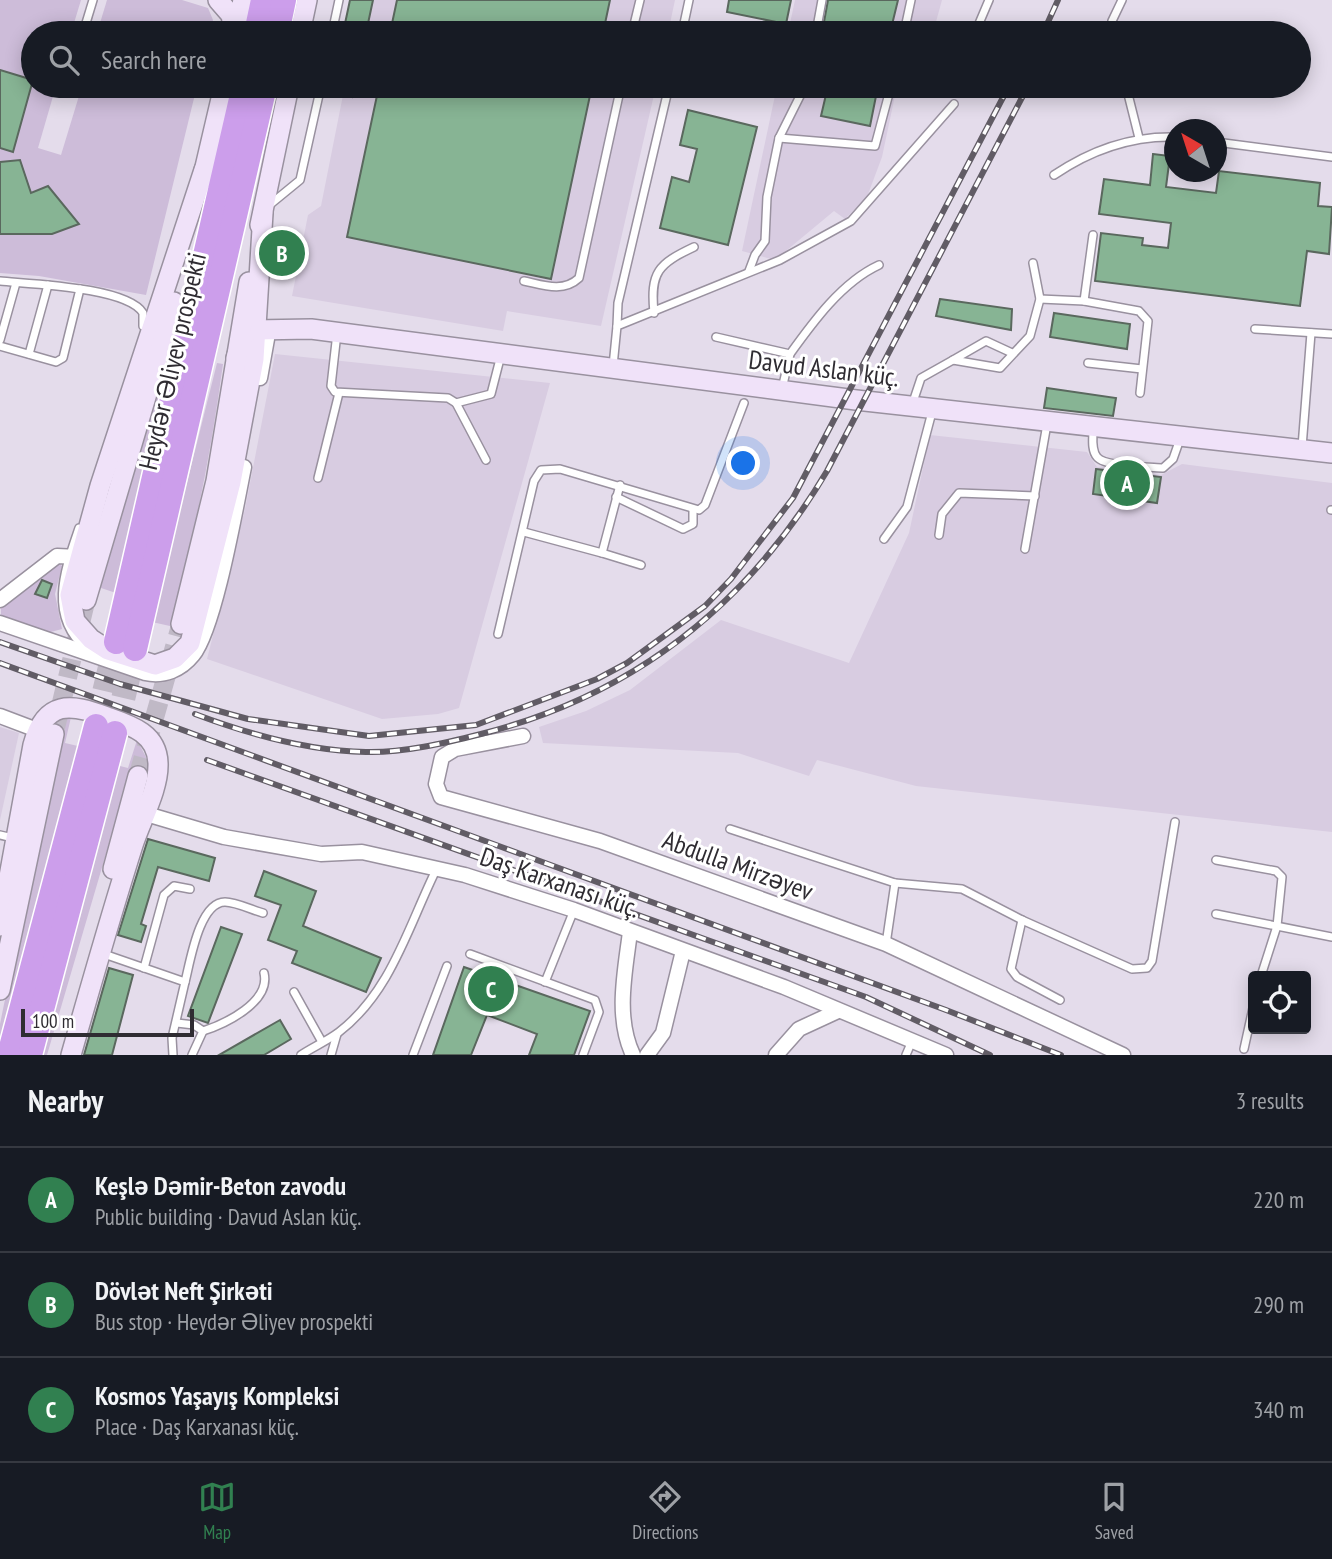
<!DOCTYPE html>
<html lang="en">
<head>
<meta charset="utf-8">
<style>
  body { margin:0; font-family:"PT Sans Narrow",sans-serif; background:#242831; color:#f1f3f6 }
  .controls { position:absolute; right:21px; bottom:21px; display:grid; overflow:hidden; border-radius:7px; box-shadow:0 4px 18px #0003 }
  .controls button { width:63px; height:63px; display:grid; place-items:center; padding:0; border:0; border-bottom:2px solid #363941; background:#171b24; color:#f1f3f6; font:35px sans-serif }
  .compass { position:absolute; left:1164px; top:119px; width:63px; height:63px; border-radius:50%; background:#171b24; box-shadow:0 4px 18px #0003; rotate:321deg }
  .scale { position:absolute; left:21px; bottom:18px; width:173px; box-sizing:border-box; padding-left:7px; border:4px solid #2f2c32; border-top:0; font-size:19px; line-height:24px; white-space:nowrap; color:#2f2c32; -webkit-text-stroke:5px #fff; paint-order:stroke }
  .you { position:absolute; left:744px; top:464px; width:24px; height:24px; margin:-18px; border:5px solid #fff; border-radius:50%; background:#1a73e8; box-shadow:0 0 0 10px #1a73e833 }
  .badge { display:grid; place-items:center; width:46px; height:46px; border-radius:50%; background:#318050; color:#fff; font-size:23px; font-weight:700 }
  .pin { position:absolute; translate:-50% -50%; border:4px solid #fff; box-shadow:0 2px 7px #0006 }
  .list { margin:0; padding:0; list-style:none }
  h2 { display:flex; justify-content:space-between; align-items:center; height:91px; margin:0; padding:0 28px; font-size:30px }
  h2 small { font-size:23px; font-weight:400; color:#9ea1a6 }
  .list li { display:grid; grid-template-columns:46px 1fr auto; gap:21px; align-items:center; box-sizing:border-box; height:105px; padding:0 28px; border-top:2px solid #363941 }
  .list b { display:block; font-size:26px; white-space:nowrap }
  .list p { margin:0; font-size:23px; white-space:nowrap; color:#9ea1a6 }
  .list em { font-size:23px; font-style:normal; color:#9ea1a6 }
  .icon { flex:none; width:38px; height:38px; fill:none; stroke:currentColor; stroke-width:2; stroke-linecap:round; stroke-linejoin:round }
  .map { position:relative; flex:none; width:1332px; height:1055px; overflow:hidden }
  .search { position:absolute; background:#171b24; box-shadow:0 4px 18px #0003; left:21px; right:21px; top:21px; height:77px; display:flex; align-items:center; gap:18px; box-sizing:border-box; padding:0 24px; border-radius:38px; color:#9ea1a6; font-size:26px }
  .sheet { height:406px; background:#171b24 }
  nav { display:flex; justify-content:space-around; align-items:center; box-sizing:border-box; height:98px; border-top:2px solid #363941; background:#171b24; font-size:19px; color:#9ea1a6 }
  nav a { display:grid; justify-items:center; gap:4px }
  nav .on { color:#318050 }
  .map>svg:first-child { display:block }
  .built { fill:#d8cce1 }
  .green { fill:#cdbcd9 }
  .building { fill:#87b494; stroke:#5a685e; stroke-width:2 }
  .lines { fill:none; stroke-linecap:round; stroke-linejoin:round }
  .secondary-tunnel { stroke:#c0b9c6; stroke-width:19; stroke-dasharray:19 10; stroke-linecap:butt }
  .highway-tunnel { stroke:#c0b9c6; stroke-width:24; stroke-dasharray:24 12; stroke-linecap:butt }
  .lane-casing { stroke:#99919f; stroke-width:10 }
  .street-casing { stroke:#99919f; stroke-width:17 }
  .secondary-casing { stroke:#99919f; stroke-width:22 }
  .highway-casing { stroke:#fff; stroke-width:27 }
  .lane { stroke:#fff; stroke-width:7 }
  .street { stroke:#fff; stroke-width:14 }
  .secondary { stroke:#f0e2f9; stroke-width:19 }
  .highway { stroke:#cc9eeb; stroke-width:24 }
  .rail-casing { stroke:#615c65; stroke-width:6 }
  .rail { stroke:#fff; stroke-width:3.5; stroke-dasharray:10; stroke-linecap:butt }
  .labels { text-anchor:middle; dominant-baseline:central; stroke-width:6; stroke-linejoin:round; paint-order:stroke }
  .street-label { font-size:26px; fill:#2f2c32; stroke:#fff }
</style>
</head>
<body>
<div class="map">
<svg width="1332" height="1055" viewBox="0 0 1332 1055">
  <rect width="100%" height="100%" fill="#e4dceb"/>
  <g class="built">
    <path d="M373 0H675L668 33H366Z"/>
    <path d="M795 0H942L934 29 909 28 908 33H788Z"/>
    <path d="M355 86H656L601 326 507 311 503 331 292 296 308 215 321 206 343 95 352 97Z"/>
    <path d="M777 86H897L882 157 867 197 845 219 834 211 775 260 742 251Z"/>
    <path d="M275 354 550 383 459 708 438 714 382 719 207 659 245 509Z"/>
    <path d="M930 435 1087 452 1097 467 1161 475 1182 464 1332 483V832L916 786 817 760 809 776 738 753 543 743 539 727 586 711 630 690 721 620 849 663 909 533Z"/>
    <path d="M0 727 19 733 0 820Z"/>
  </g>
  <g class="green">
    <path d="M0 0H81L71 33H33V86H56L38 148 61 155 82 86H197L146 295 39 276 0 273Z"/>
    <path d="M107 0H182L208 8 213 20 210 33H97Z"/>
    <path d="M183 314 116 593 98 587 143 431Z"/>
    <path d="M217 363 223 364C211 453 194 539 170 626L152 622Z"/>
    <path d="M58 562 62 566 55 594 62 629 47 633 1 616V607Z"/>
    <path d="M72 713 65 743 82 747 0 1054V1024L59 734 50 722Z"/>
    <path d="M137 740 146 757 145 776 130 772 47 1055H40L116 765 128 768Z"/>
  </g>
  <g class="building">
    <path d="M350 0H373L366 33H343Z"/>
    <path d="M397 0H610L603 33H390Z"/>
    <path d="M729 0H791L786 24 727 12Z"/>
    <path d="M828 0H898L890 33H822Z"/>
    <path d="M0 70 33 80 13 152 0 148Z"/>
    <path d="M327 86H355L352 97 326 91Z"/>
    <path d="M379 86H592L551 279 347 237Z"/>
    <path d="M828 86H878L870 126 821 116Z"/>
    <path d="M688 110 757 127 728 245 660 228 672 177 689 182 697 149 680 145Z"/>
    <path d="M1153 154 1170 156 1166 187 1216 193 1219 171 1320 183 1318 206 1332 207 1329 254 1307 251 1300 306 1095 281 1101 233 1143 238 1142 245 1168 248 1171 223 1099 214 1104 179 1150 185Z"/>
    <path d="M20 160 31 193 48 186 79 224 52 234H0V162Z"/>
    <path d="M940 299 1012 309 1011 330 936 316Z"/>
    <path d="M1054 313 1130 324 1127 349 1050 337Z"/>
    <path d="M1047 388 1116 398 1113 416 1044 408Z"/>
    <path d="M1096 469 1161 477 1157 503 1093 494Z"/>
    <path d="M42 580 52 584 47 598 35 594Z"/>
    <path d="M148 839 215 858 209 881 158 867 141 924 146 926 141 942 118 935Z"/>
    <path d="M264 871 316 891 303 926 381 958 366 992 292 963 297 951 268 940 281 905 255 896Z"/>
    <path d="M221 927 242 934 208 1023 188 1016Z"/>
    <path d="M464 967 590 1011 574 1055H529L537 1034 487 1015 471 1055H433Z"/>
    <path d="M109 968 133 975 112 1055H84Z"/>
    <path d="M280 1020 291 1039 264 1055H219Z"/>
  </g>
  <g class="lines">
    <g class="secondary-tunnel">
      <path d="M54 734 86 600"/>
      <path d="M138 776 181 624"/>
    </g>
    <g class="highway-tunnel">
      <path d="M96 726 116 642"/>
      <path d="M115 733 135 649"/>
    </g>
    <defs>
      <g id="lane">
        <path d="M83 33 93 0"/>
        <path d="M332 33 339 0"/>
        <path d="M632 33 640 0"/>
        <path d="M682 33 689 0"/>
        <path d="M816 33 822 0"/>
        <path d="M904 33 911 0"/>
        <path d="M975 33 989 0"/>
        <path d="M1111 33 1112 21 1122 0"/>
        <path d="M1126 86 1139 138"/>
        <path d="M67 87 68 86"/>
        <path d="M779 138 875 146 891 86"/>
        <path d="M1216 142 1332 157"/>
        <path d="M1054 175C1091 150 1130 136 1174 137"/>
        <path d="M267 207 300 180 321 86"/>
        <path d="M749 271 755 255 765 241 767 197 779 138 805 86"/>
        <path d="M0 281C30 284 127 287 143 313V326"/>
        <path d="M524 281C543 285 563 293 579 278L621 86"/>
        <path d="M1040 299 1084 301 1139 311 1148 321 1140 393"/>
        <path d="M1084 301 1093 235"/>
        <path d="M654 313C650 272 658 264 694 247"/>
        <path d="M617 326 618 303 669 86"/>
        <path d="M1255 329 1332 334"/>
        <path d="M337 333 331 386 335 392 448 398 456 403 486 460"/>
        <path d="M716 337 790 354C813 322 842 282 879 265"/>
        <path d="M0 340 16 283"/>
        <path d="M0 346 56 362 63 358 80 289"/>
        <path d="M29 354 48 285"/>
        <path d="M953 360 986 341 1012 353"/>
        <path d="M1088 363 1142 369"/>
        <path d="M613 366 617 326 780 260 851 221 954 104"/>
        <path d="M782 389 790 354"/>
        <path d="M456 403 491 394 501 355"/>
        <path d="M912 405 921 378 953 360 1000 368 1030 336 1040 299 1033 263"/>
        <path d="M1093 430C1093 438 1091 450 1097 457 1105 467 1149 467 1163 468L1173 459 1180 439"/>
        <path d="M1302 447 1311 333"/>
        <path d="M318 478 339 393"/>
        <path d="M620 485 602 553 641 565"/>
        <path d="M616 497 683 529 693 524V510"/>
        <path d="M1331 510H1332"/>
        <path d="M79 528C65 569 47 615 86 649"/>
        <path d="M524 532 602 553"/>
        <path d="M939 535 942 514 959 493 1035 496"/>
        <path d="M884 539 907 507 932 412"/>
        <path d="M1025 549 1047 424"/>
        <path d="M498 634 534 481 541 470 560 469 699 510 705 505 744 403"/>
        <path d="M730 829 895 883 886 944"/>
        <path d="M0 835 13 838"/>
        <path d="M1216 860 1276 871 1282 877 1277 926 1261 976"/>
        <path d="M895 883 962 889 1022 920 1132 969 1147 968 1152 961 1175 822"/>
        <path d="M1216 914 1332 937"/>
        <path d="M1022 920 1011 969 1017 977 1060 1000"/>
        <path d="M101 953 185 982 172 1038 173 1055"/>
        <path d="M470 954 595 1000 599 1012 583 1055"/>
        <path d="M144 968 164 895 174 886 190 889"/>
        <path d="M185 982C190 963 199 902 225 902 236 902 252 910 263 913"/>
        <path d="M545 982 574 910"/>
        <path d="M294 992 322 1042"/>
        <path d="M177 1023 194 1025 203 1031 192 1055"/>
        <path d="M203 1031C225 1024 271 1002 264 973"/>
        <path d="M1244 1049 1253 1008"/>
        <path d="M301 1055C313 1047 327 1041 339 1032 391 992 408 927 436 870"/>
        <path d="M331 1055 337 1034"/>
        <path d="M413 1055 447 966"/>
        <path d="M906 1055 912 1041"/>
      </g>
      <g id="street">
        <path d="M257 328 267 339 260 378"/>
        <path d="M0 600 57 556 78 557"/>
        <path d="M0 623 145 673C164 677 181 670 193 655 215 628 236 506 244 467"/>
        <path d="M0 716 37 730"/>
        <path d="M523 736 455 749 442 757 436 784 441 797 600 841 886 944 1123 1055"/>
        <path d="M143 813 224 837 321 854 362 852 465 875 574 910 784 987 946 1055"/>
        <path d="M630 932C625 972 615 1017 633 1055"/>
        <path d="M647 1055 663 1033 683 951"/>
        <path d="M776 1055 799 1029 838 1011"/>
      </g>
      <g id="secondary">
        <path d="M218 0 231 15 234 33"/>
        <path d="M236 33 243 0"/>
        <path d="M300 33 307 0"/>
        <path d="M204 170 100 486 70 595 75 621 91 639 108 650 155 665 175 658 190 643 231 482 254 359 263 213"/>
        <path d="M202 180 224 86"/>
        <path d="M260 225 289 86"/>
        <path d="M236 358 242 339 248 330 311 329 856 400 1332 453"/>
        <path d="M86 600 174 302"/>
        <path d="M181 624 216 481 249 282"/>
        <path d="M113 869 138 776"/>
        <path d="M0 926 33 745C45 700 70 703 107 717 130 725 157 733 158 763 159 789 141 820 133 845 111 914 91 985 71 1055"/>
        <path d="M0 990 54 734"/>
      </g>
      <g id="highway">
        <path d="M256 33 263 0"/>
        <path d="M277 33 284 0"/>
        <path d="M116 642 244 86"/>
        <path d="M135 649 265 86"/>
        <path d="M9 1055 96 726"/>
        <path d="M30 1055 115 733"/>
      </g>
    </defs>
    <use href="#lane" class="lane-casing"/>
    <use href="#street" class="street-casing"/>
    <use href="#secondary" class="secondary-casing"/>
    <use href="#highway" class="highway-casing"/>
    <use href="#lane" class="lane"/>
    <use href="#street" class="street"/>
    <use href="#secondary" class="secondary"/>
    <use href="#highway" class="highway"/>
    <defs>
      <g id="rail">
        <path d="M1043 33 1058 0"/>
        <path d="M0 642 120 684 248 719 369 736 476 725 597 679 627 663 705 606 731 579 793 498 1009 86"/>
        <path d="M0 663 946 1010 1061 1055"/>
        <path d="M195 714C248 734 308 751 366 752 403 753 445 743 481 734 634 695 747 606 827 471L1028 86"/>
        <path d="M207 760 866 997 990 1055"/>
      </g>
    </defs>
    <use href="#rail" class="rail-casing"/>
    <use href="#rail" class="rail"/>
  </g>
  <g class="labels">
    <g class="street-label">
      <text transform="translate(172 361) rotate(-77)">Heydər Əliyev prospekti</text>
      <text transform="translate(824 368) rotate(7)">Davud Aslan küç.</text>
      <text transform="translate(738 865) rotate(20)">Abdulla Mirzəyev</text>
      <text transform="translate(560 882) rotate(19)">Daş Karxanası küç.</text>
    </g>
  </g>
</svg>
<div class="controls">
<button><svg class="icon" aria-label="locate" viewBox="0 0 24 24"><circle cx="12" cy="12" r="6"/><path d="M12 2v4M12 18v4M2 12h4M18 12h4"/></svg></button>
</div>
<svg class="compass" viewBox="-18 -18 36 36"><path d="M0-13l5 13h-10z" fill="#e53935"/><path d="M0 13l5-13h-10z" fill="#9ea1a6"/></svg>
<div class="scale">100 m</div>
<div class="you"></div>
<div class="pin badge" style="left:1127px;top:483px">A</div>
<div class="pin badge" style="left:282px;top:253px">B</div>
<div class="pin badge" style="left:491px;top:989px">C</div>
<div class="search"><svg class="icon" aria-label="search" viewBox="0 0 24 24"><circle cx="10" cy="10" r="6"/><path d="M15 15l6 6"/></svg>Search here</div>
</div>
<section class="sheet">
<h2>Nearby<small>3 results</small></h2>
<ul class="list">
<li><span class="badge">A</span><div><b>Keşlə Dəmir-Beton zavodu</b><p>Public building · Davud Aslan küç.</p></div><em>220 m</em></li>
<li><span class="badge">B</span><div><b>Dövlət Neft Şirkəti</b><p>Bus stop · Heydər Əliyev prospekti</p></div><em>290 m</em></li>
<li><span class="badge">C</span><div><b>Kosmos Yaşayış Kompleksi</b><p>Place · Daş Karxanası küç.</p></div><em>340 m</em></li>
</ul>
</section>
<nav>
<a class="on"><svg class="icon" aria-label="map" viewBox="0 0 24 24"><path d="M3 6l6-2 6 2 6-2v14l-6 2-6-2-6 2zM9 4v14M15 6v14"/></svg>Map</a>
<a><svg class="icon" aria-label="directions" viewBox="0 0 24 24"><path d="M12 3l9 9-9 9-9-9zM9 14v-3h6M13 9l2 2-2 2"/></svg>Directions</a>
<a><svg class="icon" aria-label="saved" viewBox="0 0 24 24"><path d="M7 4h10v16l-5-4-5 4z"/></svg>Saved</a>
</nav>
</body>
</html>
